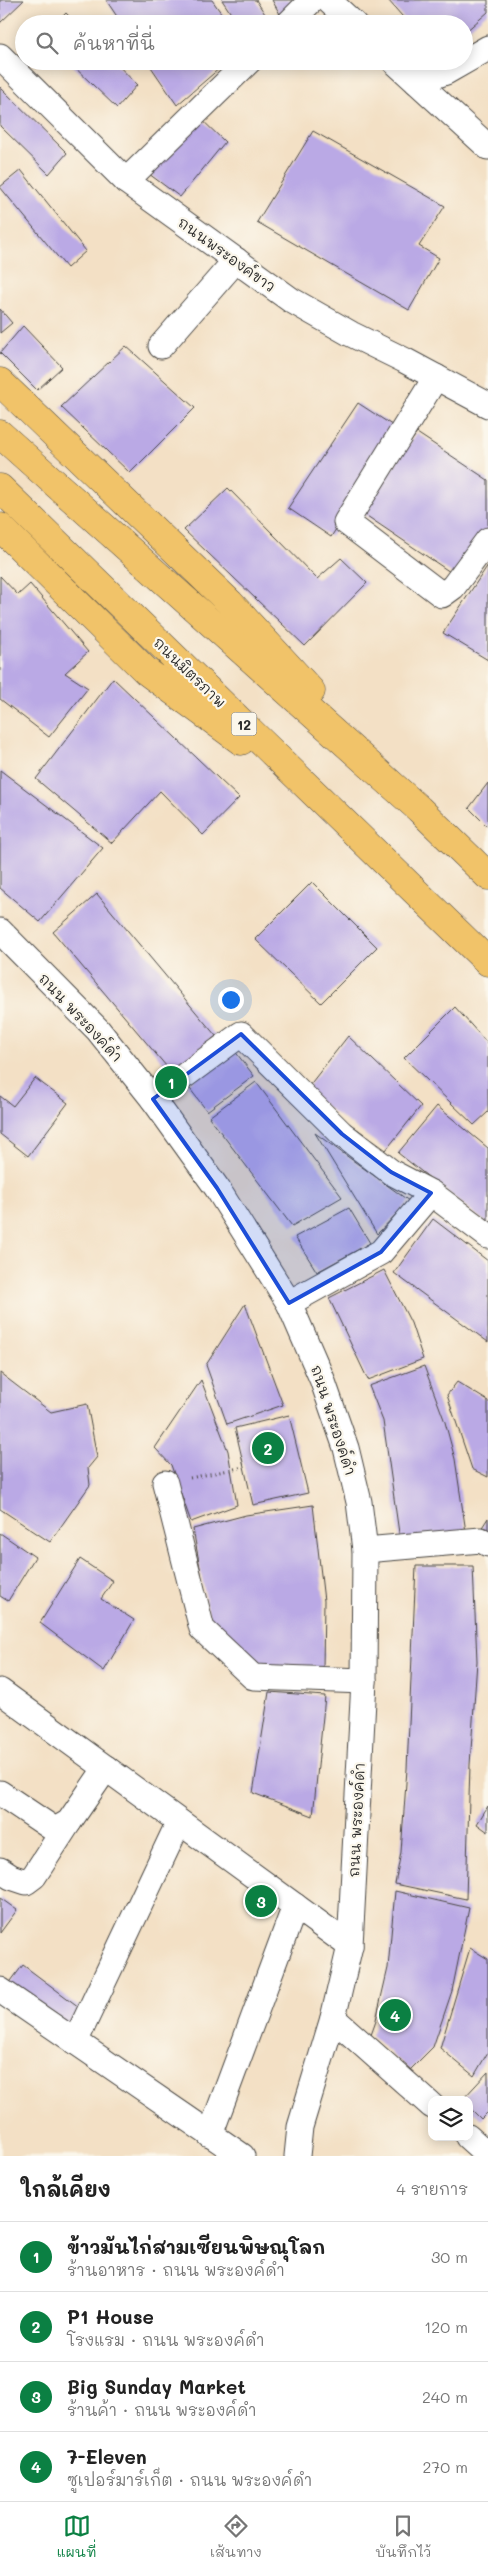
<!DOCTYPE html>
<html lang="th">
<head>
<meta charset="utf-8">
<style>
  body { margin:0; font-family:Mali,"Playpen Sans Thai",sans-serif; background:#f6f6f6; color:#222 }
  .controls { position:absolute; right:15px; bottom:15px; display:grid; overflow:hidden; border-radius:10px; box-shadow:0 2px 12px #0003 }
  .controls button { width:45px; height:45px; display:grid; place-items:center; padding:0; border:0; border-bottom:1px solid #e0e0e0; background:#fff; color:#222; font:25px sans-serif }
  .you { position:absolute; left:230px; top:999px; width:18px; height:18px; margin:-12px; border:4px solid #fff; border-radius:50%; background:#1a73e8; box-shadow:0 0 0 8px #1a73e833 }
  .badge { display:grid; place-items:center; width:32px; height:32px; border-radius:50%; background:#0b8043; color:#fff; font-size:16px; font-weight:700 }
  .pin { position:absolute; translate:-50% -50%; border:2px solid #fff; box-shadow:0 1px 5px #0006 }
  .list { margin:0; padding:0; list-style:none }
  h2 { display:flex; justify-content:space-between; align-items:center; height:65px; margin:0; padding:0 20px; font-size:21px }
  h2 small { font-size:16px; font-weight:400; color:#767676 }
  .list li { display:grid; grid-template-columns:32px 1fr auto; gap:15px; align-items:center; box-sizing:border-box; height:70px; padding:0 20px; border-top:1px solid #e0e0e0 }
  .list b { display:block; font-size:19px; white-space:nowrap }
  .list p { margin:0; font-size:16px; white-space:nowrap; color:#767676 }
  .list em { font-size:16px; font-style:normal; color:#767676 }
  .icon { flex:none; width:28px; height:28px; fill:none; stroke:currentColor; stroke-width:2; stroke-linecap:round; stroke-linejoin:round }
  .map { position:relative; flex:none; width:488px; height:2156px; overflow:hidden }
  .search { position:absolute; background:#fff; box-shadow:0 2px 12px #0003; left:15px; right:15px; top:15px; height:55px; display:flex; align-items:center; gap:12px; box-sizing:border-box; padding:0 18px; border-radius:28px; color:#767676; font-size:19px }
  .sheet { height:345px; background:#fff }
  nav { display:flex; justify-content:space-around; align-items:center; box-sizing:border-box; height:70px; border-top:1px solid #e0e0e0; background:#fff; font-size:14px; color:#767676 }
  nav a { display:grid; justify-items:center; gap:2px }
  nav .on { color:#0b8043 }
  .map>svg:first-child { display:block }
  .building { fill:#baa9e5 }
  .lines { fill:none; stroke-linecap:round; stroke-linejoin:round }
  .minor-casing { stroke:#494642; stroke-width:27 }
  .major-casing { stroke:#494642; stroke-width:29 }
  .path { stroke:#494642; stroke-width:3; stroke-dasharray:1 4; stroke-linecap:butt }
  .minor { stroke:#fff; stroke-width:25 }
  .major { stroke:#f1c369; stroke-width:28 }
  .marked { fill:#1d4ed8; fill-opacity:0.2; stroke:#1d4ed8; stroke-width:4; stroke-linejoin:round }
  .labels { text-anchor:middle; dominant-baseline:central; stroke-width:4.5; stroke-linejoin:round; paint-order:stroke }
  .shield { fill:#fbf7ec; stroke:#696865; stroke-width:1 }
  .shield-label { font-size:14px; font-weight:bold; fill:#2b2b2b }
  .street-label { font-size:15px; fill:#2b2b2b; stroke:#fbf7ec }
</style>
</head>
<body>
<div class="map">
<svg width="488" height="2156" viewBox="0 0 488 2156">
  <rect width="100%" height="100%" fill="#fbf7ec"/>
  <filter id="ink" filterUnits="userSpaceOnUse"><feTurbulence type="fractalNoise" baseFrequency=".02" numOctaves="2"/><feDisplacementMap in="SourceGraphic" scale="10" xChannelSelector="R" yChannelSelector="G"/><feConvolveMatrix kernelMatrix="1 2 1 2 8 2 1 2 1" color-interpolation-filters="sRGB"/></filter>
  <filter id="wash" filterUnits="userSpaceOnUse"><feTurbulence type="fractalNoise" baseFrequency=".0096" numOctaves="4" result="noise"/><feDisplacementMap in="SourceGraphic" scale="20" xChannelSelector="R" yChannelSelector="G"/><feGaussianBlur stdDeviation="1.12" result="paint"/><feColorMatrix in="noise" values="0 0 0 0 0 0 0 0 0 0 0 0 0 0 0 0 0 1.4 0 .05"/><feComposite in="paint" operator="in"/></filter>
  <g filter="url(#wash)">
    <rect width="100%" height="100%" fill="#f3e0c5"/>
    <g id="blocks">
      <g class="building">
        <path d="M0 0H24L0 23Z"/>
        <path d="M106 0H212L229 24H122Z"/>
        <path d="M222 0H256L270 22 267 24H238Z"/>
        <path d="M272 0H298L281 16Z"/>
        <path d="M388 0H488V12L464 33V24H409Z"/>
        <path d="M66 13 77 24H55Z"/>
        <path d="M68 61H114L137 85 117 108Z"/>
        <path d="M147 61H228L177 105Z"/>
        <path d="M0 87 67 153 49 174 0 126Z"/>
        <path d="M196 114 225 142 180 197 141 168Z"/>
        <path d="M313 131 445 206 419 246 439 258 409 310 257 222Z"/>
        <path d="M21 170 86 251 67 268 0 187Z"/>
        <path d="M0 309 12 323 0 333Z"/>
        <path d="M23 326 62 367 37 390 0 353Z"/>
        <path d="M126 346 195 408 130 473 61 407Z"/>
        <path d="M358 403 398 429 331 537 288 508Z"/>
        <path d="M417 433 488 480V528L456 576 361 512Z"/>
        <path d="M228 488 317 579 341 558 367 583 305 646 184 530Z"/>
        <path d="M488 565V660L443 633Z"/>
        <path d="M0 576 18 595 30 584 88 652 65 673 88 688 49 737 0 699Z"/>
        <path d="M113 678 239 798 203 835 160 791 112 843 36 779Z"/>
        <path d="M0 770 103 848 40 922 0 888Z"/>
        <path d="M488 783V827L469 808Z"/>
        <path d="M312 882 377 947 321 1003 255 939Z"/>
        <path d="M97 894 216 1036 172 1073 53 932Z"/>
        <path d="M455 1007 488 1044V1112L474 1125 404 1058Z"/>
        <path d="M348 1036 421 1106 386 1150 305 1091Z"/>
        <path d="M234 1050 254 1076 207 1111 187 1085Z"/>
        <path d="M35 1078 68 1103 28 1156 0 1134V1096L13 1106Z"/>
        <path d="M256 1082 342 1197 292 1226 209 1117Z"/>
        <path d="M437 1106 488 1148V1224L398 1153Z"/>
        <path d="M315 1133 409 1201 377 1234Z"/>
        <path d="M349 1208 370 1243 317 1272 295 1237Z"/>
        <path d="M433 1219 488 1261V1342L394 1273Z"/>
        <path d="M384 1270 411 1323 423 1359 368 1380 329 1298Z"/>
        <path d="M245 1304 283 1405 227 1424 206 1365Z"/>
        <path d="M424 1366 445 1422 455 1459 466 1532 400 1540 383 1421 369 1386Z"/>
        <path d="M0 1373 51 1412 87 1404 97 1457 88 1468 90 1485 50 1542 0 1509Z"/>
        <path d="M201 1380 228 1451 237 1505 191 1522 171 1465 155 1448Z"/>
        <path d="M457 1382 488 1401V1477L472 1469 447 1395Z"/>
        <path d="M289 1415 308 1493 253 1505 235 1428Z"/>
        <path d="M313 1505 324 1601 323 1669 259 1671 210 1622 193 1529 246 1515Z"/>
        <path d="M488 1518V1533L481 1529Z"/>
        <path d="M0 1533 35 1557 8 1601 0 1596Z"/>
        <path d="M80 1559 113 1581 101 1599 134 1620 104 1671 40 1623Z"/>
        <path d="M416 1566H473L477 1661 470 1765 466 1899 395 1884 401 1852 407 1769Z"/>
        <path d="M269 1692 325 1696 313 1816 253 1793Z"/>
        <path d="M488 1806V1832L477 1824Z"/>
        <path d="M395 1891 469 1908 452 1991 433 2047 410 2070 371 2035 375 2024 388 1968Z"/>
        <path d="M0 1898 17 1910 0 1933Z"/>
        <path d="M470 1948 488 1959V2052L474 2076 440 2048Z"/>
        <path d="M23 1965 83 2010 70 2030 8 1985Z"/>
        <path d="M488 2072V2112L481 2119 469 2107V2100H462Z"/>
      </g>
    </g>
  </g>
  <g filter="url(#ink)">
    <use href="#blocks" fill-opacity="0" stroke="#494642" stroke-width="1"/>
    <g class="lines">
      <defs>
        <g id="minor">
          <path d="M328 0 354 24"/>
          <path d="M288 24 312 0"/>
          <path d="M0 56 126 181 291 300 351 334 404 360 488 405"/>
          <path d="M394 61 488 147"/>
          <path d="M417 82 446 72 488 48"/>
          <path d="M126 181 249 61"/>
          <path d="M161 346 236 260"/>
          <path d="M436 377 346 522 442 595 453 587 488 540"/>
          <path d="M0 931 98 1030 153 1099 217 1188 289 1303 322 1379 346 1448 359 1502 365 1550 364 1681 350 1946 333 2018 300 2127 297 2156"/>
          <path d="M153 1099 241 1034 342 1134 391 1172 431 1193"/>
          <path d="M289 1303 381 1252 431 1193 488 1236"/>
          <path d="M165 1483 202 1629 253 1677 364 1681"/>
          <path d="M365 1550 481 1540 488 1544"/>
          <path d="M0 1691 350 1946"/>
          <path d="M0 1793 55 1830 69 1822 106 1768"/>
          <path d="M0 1870 11 1877 26 1882 34 1876 69 1822"/>
          <path d="M0 1990 242 2156"/>
          <path d="M333 2018 432 2106"/>
          <path d="M75 2042 179 1822"/>
          <path d="M210 2135 295 1906"/>
          <path d="M468 2137 488 2155"/>
        </g>
        <g id="major">
          <path d="M0 382 230 603 311 691"/>
          <path d="M0 434 419 809 488 876"/>
          <path d="M0 488 488 962"/>
          <path d="M0 527 146 671 241 741"/>
        </g>
      </defs>
      <use href="#minor" class="minor-casing"/>
      <use href="#major" class="major-casing"/>
      <path class="path" d="M190 1478 244 1467"/>
      <use href="#minor" class="minor"/>
      <use href="#major" class="major"/>
    </g>
  </g>
  <path class="marked" d="M241 1034 342 1134 391 1172 431 1193 381 1252 289 1303 217 1188 153 1099Z"/>
  <g class="labels">
    <rect class="shield" x="231.5" y="712.5" width="25" height="23" rx="4"/>
    <g class="shield-label">
      <text x="244" y="724">12</text>
    </g>
    <g class="street-label">
      <text transform="translate(227 254) rotate(36)">ถนนพระองค์ขาว</text>
      <text transform="translate(190 672) rotate(44)">ถนนมิตรภาพ</text>
      <text transform="translate(81 1017) rotate(47)">ถนน พระองค์ดำ</text>
      <text transform="translate(334 1420) rotate(72)">ถนน พระองค์ดำ</text>
      <text transform="translate(356 1820) rotate(-87)">ถนน พระองค์ดำ</text>
    </g>
  </g>
</svg>
<div class="controls">
<button><svg class="icon" aria-label="layers" viewBox="0 0 24 24"><path d="M12 4l9 5-9 5-9-5zM3 14l9 5 9-5"/></svg></button>
</div>
<div class="you"></div>
<div class="pin badge" style="left:171px;top:1082px">1</div>
<div class="pin badge" style="left:268px;top:1448px">2</div>
<div class="pin badge" style="left:261px;top:1901px">3</div>
<div class="pin badge" style="left:395px;top:2015px">4</div>
<div class="search"><svg class="icon" aria-label="search" viewBox="0 0 24 24"><circle cx="10" cy="10" r="6"/><path d="M15 15l6 6"/></svg>ค้นหาที่นี่</div>
</div>
<section class="sheet">
<h2>ใกล้เคียง<small>4 รายการ</small></h2>
<ul class="list">
<li><span class="badge">1</span><div><b>ข้าวมันไก่สามเซียนพิษณุโลก</b><p>ร้านอาหาร · ถนน พระองค์ดำ</p></div><em>30 m</em></li>
<li><span class="badge">2</span><div><b>P1 House</b><p>โรงแรม · ถนน พระองค์ดำ</p></div><em>120 m</em></li>
<li><span class="badge">3</span><div><b>Big Sunday Market</b><p>ร้านค้า · ถนน พระองค์ดำ</p></div><em>240 m</em></li>
<li><span class="badge">4</span><div><b>7-Eleven</b><p>ซูเปอร์มาร์เก็ต · ถนน พระองค์ดำ</p></div><em>270 m</em></li>
</ul>
</section>
<nav>
<a class="on"><svg class="icon" aria-label="map" viewBox="0 0 24 24"><path d="M3 6l6-2 6 2 6-2v14l-6 2-6-2-6 2zM9 4v14M15 6v14"/></svg>แผนที่</a>
<a><svg class="icon" aria-label="directions" viewBox="0 0 24 24"><path d="M12 3l9 9-9 9-9-9zM9 14v-3h6M13 9l2 2-2 2"/></svg>เส้นทาง</a>
<a><svg class="icon" aria-label="saved" viewBox="0 0 24 24"><path d="M7 4h10v16l-5-4-5 4z"/></svg>บันทึกไว้</a>
</nav>
</body>
</html>
